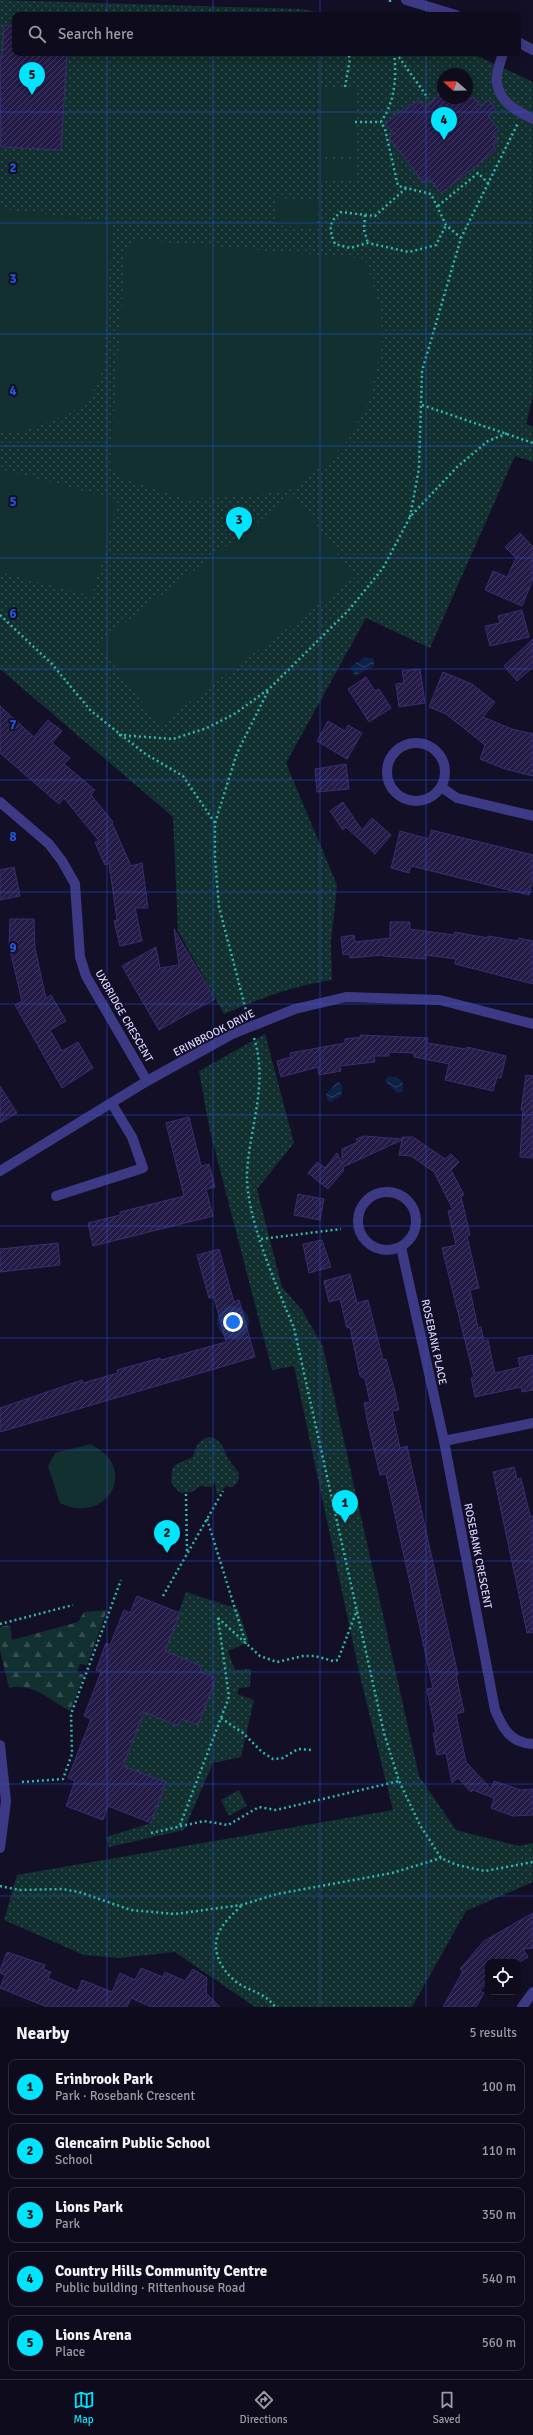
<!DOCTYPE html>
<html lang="en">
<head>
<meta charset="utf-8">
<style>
  body { margin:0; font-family:Signika,sans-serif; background:#171425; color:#f1f3f6 }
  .controls { position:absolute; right:12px; bottom:12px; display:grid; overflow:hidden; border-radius:8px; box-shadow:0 2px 10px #0003 }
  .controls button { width:36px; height:36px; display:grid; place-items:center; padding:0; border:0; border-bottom:1px solid #2e2b3b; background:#0e0b1c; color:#f1f3f6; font:20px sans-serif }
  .compass { position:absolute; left:437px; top:68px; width:36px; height:36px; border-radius:50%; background:#0e0b1c; box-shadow:0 2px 10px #0003; rotate:290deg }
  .you { position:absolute; left:233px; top:1322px; width:14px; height:14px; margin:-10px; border:3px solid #fff; border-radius:50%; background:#1a73e8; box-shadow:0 0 0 6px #1a73e833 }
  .badge { display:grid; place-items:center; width:26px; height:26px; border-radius:50%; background:#00e5ff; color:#111; font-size:13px; font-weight:700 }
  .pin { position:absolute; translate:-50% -33px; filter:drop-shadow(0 1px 2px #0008) }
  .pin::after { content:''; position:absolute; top:21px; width:14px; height:12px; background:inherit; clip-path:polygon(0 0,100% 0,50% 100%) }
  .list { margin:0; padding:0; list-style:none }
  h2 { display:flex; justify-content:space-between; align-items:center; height:52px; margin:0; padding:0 16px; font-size:17px }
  h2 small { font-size:13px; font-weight:400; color:#9b9ba3 }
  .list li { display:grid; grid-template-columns:26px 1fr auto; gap:12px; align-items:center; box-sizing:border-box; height:56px; margin:0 8px 8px; padding:0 8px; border:1px solid #2e2b3b; border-radius:8px }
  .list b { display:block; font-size:15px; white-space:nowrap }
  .list p { margin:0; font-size:13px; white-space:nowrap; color:#9b9ba3 }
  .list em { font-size:13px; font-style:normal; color:#9b9ba3 }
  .icon { flex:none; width:22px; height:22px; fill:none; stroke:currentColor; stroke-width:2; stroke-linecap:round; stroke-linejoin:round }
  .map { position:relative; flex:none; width:533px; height:2007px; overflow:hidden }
  .search { position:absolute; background:#0e0b1c; box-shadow:0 2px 10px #0003; left:12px; right:12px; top:12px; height:44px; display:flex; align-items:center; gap:10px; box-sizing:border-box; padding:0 14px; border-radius:8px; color:#9b9ba3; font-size:15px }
  .sheet { height:372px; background:#0e0b1c }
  nav { display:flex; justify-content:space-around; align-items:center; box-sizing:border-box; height:56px; border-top:1px solid #2e2b3b; background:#0e0b1c; font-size:11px; color:#9b9ba3 }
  nav a { display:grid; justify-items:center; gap:2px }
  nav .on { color:#00e5ff }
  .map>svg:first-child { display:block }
  .forest { fill:url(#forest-firs) }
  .park { fill:url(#park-dots); fill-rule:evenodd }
  .garden { fill:#12302f }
  .water { fill:url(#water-waves) }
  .building { fill:url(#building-hatch); stroke:#3b2d73 }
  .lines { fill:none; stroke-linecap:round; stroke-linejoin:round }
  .path { stroke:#2fb8b0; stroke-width:2.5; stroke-dasharray:2 3; stroke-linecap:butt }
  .minor { stroke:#3d3a85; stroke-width:10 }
  .grid { fill:none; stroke:#2655da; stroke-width:1; stroke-opacity:0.55 }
  .labels { text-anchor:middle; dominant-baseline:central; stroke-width:4; stroke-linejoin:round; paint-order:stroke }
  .street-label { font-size:11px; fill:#d9d4ff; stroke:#130f26 }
  .grid-label { font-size:13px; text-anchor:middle; font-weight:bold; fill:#2655da; stroke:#130f26; stroke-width:4; stroke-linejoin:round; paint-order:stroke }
</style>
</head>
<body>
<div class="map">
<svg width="533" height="2007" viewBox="0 0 533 2007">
  <defs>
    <pattern id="forest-firs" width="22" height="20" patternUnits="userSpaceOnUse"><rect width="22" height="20" fill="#12302f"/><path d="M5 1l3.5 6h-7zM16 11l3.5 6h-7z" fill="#344d4e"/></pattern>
    <pattern id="park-dots" width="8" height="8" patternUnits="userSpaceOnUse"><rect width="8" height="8" fill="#12302f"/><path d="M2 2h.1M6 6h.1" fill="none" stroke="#344d4e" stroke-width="1.8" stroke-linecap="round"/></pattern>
    <pattern id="water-waves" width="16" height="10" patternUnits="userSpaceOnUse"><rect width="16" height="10" fill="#0c2248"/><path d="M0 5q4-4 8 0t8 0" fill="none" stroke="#2f4163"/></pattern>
    <pattern id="building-hatch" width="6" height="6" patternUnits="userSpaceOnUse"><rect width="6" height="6" fill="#241b47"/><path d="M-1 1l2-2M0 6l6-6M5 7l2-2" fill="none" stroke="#433b63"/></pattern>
  </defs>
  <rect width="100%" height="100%" fill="#130f26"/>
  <path class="forest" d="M107 1610 87 1665 80 1664 77 1672 84 1675 70 1711C49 1700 33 1682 9 1688L0 1650V1627L10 1625 12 1640 78 1622 84 1612Z"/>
  <g class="park">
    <path d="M0 0 301 9 335 15H15V53H471L533 82V396L526 424 533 427V462L515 456 430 648 366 618 286 763 337 885 331 943 332 980C293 986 260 998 224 1014L178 931 173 817 0 669ZM443 74H467V98H443Z"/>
    <path d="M265 1034 294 1143 257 1189 282 1287 302 1310 323 1347 419 1776 456 1830 519 1846 533 1843V1882L466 1911 412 2007H255L175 1952 120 1958 84 1955 4 1920 17 1875 393 1810 360 1676 294 1366 272 1370 210 1131 199 1071Z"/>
    <path d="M210 1437C223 1440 223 1450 229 1460 232 1465 236 1468 239 1473L238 1482 233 1487 226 1486 217 1495 215 1483 211 1487 200 1486 192 1492 180 1493 171 1483 172 1469 177 1464 193 1457C195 1447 199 1439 210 1437Z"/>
    <path d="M186 1592 238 1609 249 1642 228 1651 235 1670 251 1669 250 1687 239 1688 237 1694 254 1700 241 1757 213 1763 184 1830 109 1847 106 1837 151 1823 166 1783 123 1766 147 1705 178 1725 181 1719 198 1725 216 1679 200 1672 202 1666 183 1658 162 1659Z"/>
    <path d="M239 1790 247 1806 229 1816 221 1800Z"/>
  </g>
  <g class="garden">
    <path d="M321 87H355V156L321 155Z"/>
    <rect x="321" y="159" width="35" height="22"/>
    <path d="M277 198 319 201 317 228 275 225Z"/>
    <path d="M0 209 113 222 103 370 92 394 71 413 20 432 0 433Z"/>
    <path d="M140 240 365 259 381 311 382 346 369 401 349 439 324 465 291 489 253 496 185 499 120 477 110 467 126 250Z"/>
    <path d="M0 469 118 500 92 596 0 572Z"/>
    <path d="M294 495 355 577 159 725 98 643Z"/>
    <path d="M91 1444C96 1447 102 1451 106 1455 132 1483 99 1523 60 1503L48 1466 55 1453Z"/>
  </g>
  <g class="water">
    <path d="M365 657 374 659V666L355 676 350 667Z"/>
    <path d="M389 1076 398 1078 403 1082V1092L397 1093 385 1081Z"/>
    <path d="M338 1081 343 1087 341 1096 330 1102 327 1100 326 1094Z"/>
  </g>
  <g class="building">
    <path d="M4 25 15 26V53H67L61 150 1 147 0 57H2Z"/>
    <path d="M443 92V98H474L481 106 489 100 496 109 488 116 499 130 493 135 498 141 493 145 496 150 441 193 430 179 424 183 389 138 394 134 385 124 410 104 411 106 419 100 424 107Z"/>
    <path d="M520 533 533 547V579L522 606 485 590 493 571 507 577 516 558 505 547Z"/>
    <path d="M522 610 529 637 490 646 485 626 500 623 498 616Z"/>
    <path d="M533 639V667L517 681 504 666Z"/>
    <path d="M420 669 425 703 399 707 396 684 404 683 402 671Z"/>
    <path d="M443 672 472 684 495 702 483 717 512 729 533 734V776L505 769 480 759 485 745 446 714 429 707Z"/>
    <path d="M366 677 375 691 379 689 391 708 369 722 348 689Z"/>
    <path d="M0 706 34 737 48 720 62 731 52 743 70 758 64 764 95 790 91 795 113 822 112 823 131 866 142 863 148 908H135L142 941 120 946 114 921 117 920 109 863 105 865 95 842 99 841 64 798 59 804 0 753Z"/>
    <path d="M328 721 345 731 348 725 362 733 347 759 317 741Z"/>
    <path d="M346 764 349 789 317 792 315 769Z"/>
    <path d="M343 802 362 830 372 818 391 835 375 854 346 827 343 830 330 811Z"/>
    <path d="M431 830 533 855V879L529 895 411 866 409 873 391 868 400 831 429 839Z"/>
    <path d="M14 867 20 896 0 900V870Z"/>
    <path d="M10 919H34L35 949 46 998 51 995 66 1021 50 1030 62 1051 78 1042 93 1068 62 1088 15 1005 22 1001 9 946Z"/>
    <path d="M390 922H410V929L454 935 455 932 488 938V936L518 941 519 938 533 941V984L455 964 456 959 426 955V959L383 956V955L350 958 349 954 343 955 341 937 354 935 355 942 390 938Z"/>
    <path d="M174 929 215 999 159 1030 122 966 156 947 160 968 179 965Z"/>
    <path d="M360 1035 428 1038 427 1043 466 1049 467 1047 506 1056 501 1078 497 1077 493 1091 445 1080 449 1064 414 1057V1053L389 1052V1056H374L375 1062 340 1066 341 1071 319 1075 318 1067 281 1077 277 1061 291 1057 290 1053 345 1043V1039L361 1037Z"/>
    <path d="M526 1075 533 1076V1158L520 1157 523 1110H521Z"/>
    <path d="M0 1086 17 1113 0 1123Z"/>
    <path d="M189 1117 201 1166 209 1164 215 1187 206 1189 213 1216 93 1246 88 1223 120 1215V1212L184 1196 166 1123Z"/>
    <path d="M364 1136 402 1139V1137H413L445 1159 451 1154 459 1162 451 1170 464 1195 461 1196 470 1235 467 1236 479 1288 470 1290 478 1328 481 1327 484 1341 488 1340 495 1373 520 1367 518 1358 533 1355V1390L522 1392 521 1387 475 1397 471 1378 474 1377 442 1248 456 1245 448 1211 453 1210 434 1172 411 1156 399 1155 402 1140 343 1167 344 1170 328 1189 308 1173 317 1162 325 1168 337 1153 342 1164V1149L358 1142 356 1139Z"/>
    <path d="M298 1194 324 1199 320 1220 294 1215Z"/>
    <path d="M322 1240 331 1267 309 1273 303 1244Z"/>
    <path d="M58 1243 60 1265 0 1272V1249Z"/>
    <path d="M219 1249 234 1302 239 1300 255 1357 0 1432V1408L82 1380 83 1383 118 1373 117 1370 160 1358 161 1360 226 1342 214 1297 209 1298 197 1255Z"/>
    <path d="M350 1274 357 1303 368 1300 383 1360 386 1359 394 1388 399 1410 392 1411 400 1448 407 1446 458 1675H456L464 1712 456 1714 466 1762 491 1789 494 1781 521 1790 533 1789V1815L513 1816 491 1808 494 1798 473 1790 471 1792 458 1778 452 1783 446 1753 437 1755 433 1733H436L427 1689 433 1688 386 1474 380 1475 368 1424 364 1403 370 1402 365 1379 360 1376 350 1327 347 1328 340 1299 329 1302 324 1281Z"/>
    <path d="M514 1467 517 1479 521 1478 530 1516H533V1632L527 1633 493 1472Z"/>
    <path d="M137 1596 180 1613 165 1651 202 1666 200 1672 216 1678 198 1725 181 1719 178 1726 144 1712 123 1766 166 1782 151 1823 108 1806 103 1820 66 1806 75 1781 68 1778 91 1719 84 1716 101 1672 96 1670 106 1643 110 1645 124 1610 130 1613Z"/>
    <path d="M533 1913V1948L523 1949 528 1957 520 1962H488V1981L480 1991 484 1993 476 2007H443L463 1971 460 1969 484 1941Z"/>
    <path d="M7 1952 45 1965 43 1969 51 1972 48 1978 78 1991 82 1980 112 1992 120 1973 135 1980 141 1968 163 1977 165 1972 185 1981 193 1969 207 1978 206 1993 220 2007H151L131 1998 127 2007H47L0 1988 5 1975 0 1973V1970Z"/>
  </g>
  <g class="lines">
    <g class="path">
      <path d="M390 0V2"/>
      <path d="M388 15V14"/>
      <path d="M394 53C397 77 395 101 381 122L385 129 398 186 431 194 446 225 461 238"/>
      <path d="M396 53 428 98"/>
      <path d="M345 87 350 59 348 53"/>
      <path d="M355 122H381"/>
      <path d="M406 188 375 216 341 212C328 222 329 230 335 244L350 248 368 243 409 252 436 245 446 225"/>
      <path d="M438 206 478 173 489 184"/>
      <path d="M365 215 364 230 368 243"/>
      <path d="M422 405 533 443"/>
      <path d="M410 517 419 468 422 371 461 238 518 123"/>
      <path d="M0 615 52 664 91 711 144 753 183 776 215 823"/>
      <path d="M119 735 173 739 207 728 236 713 270 688 348 611 383 568 410 517 457 467 488 441 508 433"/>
      <path d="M247 1014 219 907 215 859V823L237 753 269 689"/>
      <path d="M254 1038C269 1084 249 1128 247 1174 246 1218 277 1287 294 1328L384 1733 399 1781 420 1825 441 1858 457 1865 485 1871 533 1862"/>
      <path d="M261 1239 341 1229"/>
      <path d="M186 1494 187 1552"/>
      <path d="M207 1519 246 1644"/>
      <path d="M163 1596 223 1491"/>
      <path d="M218 1618 260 1656 277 1662 303 1656H315L333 1661 338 1660 357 1610"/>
      <path d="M0 1624 73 1605"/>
      <path d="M221 1718 243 1733 262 1752 273 1759 283 1758 298 1749 311 1750"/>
      <path d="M22 1782 63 1779 72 1754 71 1714 121 1580"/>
      <path d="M180 1825 229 1697 218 1618"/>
      <path d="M151 1833 204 1821 228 1825 259 1807 276 1810 399 1781"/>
      <path d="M0 1886 19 1890 62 1889 79 1892 131 1910 175 1914 241 1905 277 1894 392 1873 441 1858"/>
      <path d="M241 1906C233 1914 224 1922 219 1932 209 1952 225 1976 241 1985 254 1992 267 1995 275 2007"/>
    </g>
    <g class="minor">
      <path d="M406 0 456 15"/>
      <path d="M518 42 533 50"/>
      <path d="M503 53C501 61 495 75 497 83 500 103 517 111 533 119"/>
      <circle cx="416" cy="772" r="29"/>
      <path d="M441 787 457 798 533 816"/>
      <path d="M0 802 49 844 62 861 75 884 80 957 86 976 147 1081"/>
      <path d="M0 1171 147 1081 232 1034 295 1009 346 997 440 1000 533 1024"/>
      <circle cx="387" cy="1221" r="29"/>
      <path d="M56 1196 143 1168 132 1137 112 1104"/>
      <path d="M401 1247 444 1441 495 1710C503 1729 511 1743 533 1744"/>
      <path d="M444 1441 533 1423"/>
      <path d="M0 1745 6 1801 0 1848"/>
      <path d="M522 2007 533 1992"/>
    </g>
  </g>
  <path class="grid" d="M107 0V15M213 0V15M320 0V15M426 0V15M107 53V2007M213 53V2007M320 53V2007M426 53V2007M0 112H533M0 223H533M0 334H533M0 446H533M0 558H533M0 669H533M0 780H533M0 892H533M0 1004H533M0 1115H533M0 1226H533M0 1338H533M0 1450H533M0 1561H533M0 1672H533M0 1784H533M0 1896H533"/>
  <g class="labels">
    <g class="street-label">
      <text transform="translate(124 1016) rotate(60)">UXBRIDGE CRESCENT</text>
      <text transform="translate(214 1033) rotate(-27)">ERINBROOK DRIVE</text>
      <text transform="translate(434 1342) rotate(78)">ROSEBANK PLACE</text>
      <text transform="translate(478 1556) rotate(79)">ROSEBANK CRESCENT</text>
    </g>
  </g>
  <g class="grid-label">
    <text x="13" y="172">2</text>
    <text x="13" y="283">3</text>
    <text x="13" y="395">4</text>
    <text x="13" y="506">5</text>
    <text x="13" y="618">6</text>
    <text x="13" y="729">7</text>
    <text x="13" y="841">8</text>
    <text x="13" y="952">9</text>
  </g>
</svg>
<div class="controls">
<button><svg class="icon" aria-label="locate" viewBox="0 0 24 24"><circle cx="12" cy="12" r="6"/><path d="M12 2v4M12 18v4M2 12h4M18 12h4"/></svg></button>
</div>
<svg class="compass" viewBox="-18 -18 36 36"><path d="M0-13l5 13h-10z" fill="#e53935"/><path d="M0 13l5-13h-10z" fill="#9b9ba3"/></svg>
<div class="you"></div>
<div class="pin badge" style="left:345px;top:1523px">1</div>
<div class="pin badge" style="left:167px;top:1553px">2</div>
<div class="pin badge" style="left:239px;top:540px">3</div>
<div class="pin badge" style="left:444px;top:140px">4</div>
<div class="pin badge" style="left:32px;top:95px">5</div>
<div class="search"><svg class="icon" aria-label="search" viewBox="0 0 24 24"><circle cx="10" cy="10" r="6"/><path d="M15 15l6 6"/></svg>Search here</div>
</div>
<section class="sheet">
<h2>Nearby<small>5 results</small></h2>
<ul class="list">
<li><span class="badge">1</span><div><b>Erinbrook Park</b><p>Park · Rosebank Crescent</p></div><em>100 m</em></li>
<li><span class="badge">2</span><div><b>Glencairn Public School</b><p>School</p></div><em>110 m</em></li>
<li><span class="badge">3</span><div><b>Lions Park</b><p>Park</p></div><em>350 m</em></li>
<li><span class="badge">4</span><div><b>Country Hills Community Centre</b><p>Public building · Rittenhouse Road</p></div><em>540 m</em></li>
<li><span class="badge">5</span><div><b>Lions Arena</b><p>Place</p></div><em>560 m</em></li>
</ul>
</section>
<nav>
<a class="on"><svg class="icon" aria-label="map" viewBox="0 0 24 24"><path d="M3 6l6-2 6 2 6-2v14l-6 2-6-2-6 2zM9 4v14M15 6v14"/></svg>Map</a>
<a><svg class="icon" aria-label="directions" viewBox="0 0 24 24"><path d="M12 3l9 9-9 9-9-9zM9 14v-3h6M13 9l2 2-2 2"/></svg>Directions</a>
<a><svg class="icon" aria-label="saved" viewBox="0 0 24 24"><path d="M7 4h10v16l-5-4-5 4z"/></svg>Saved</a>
</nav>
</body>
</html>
